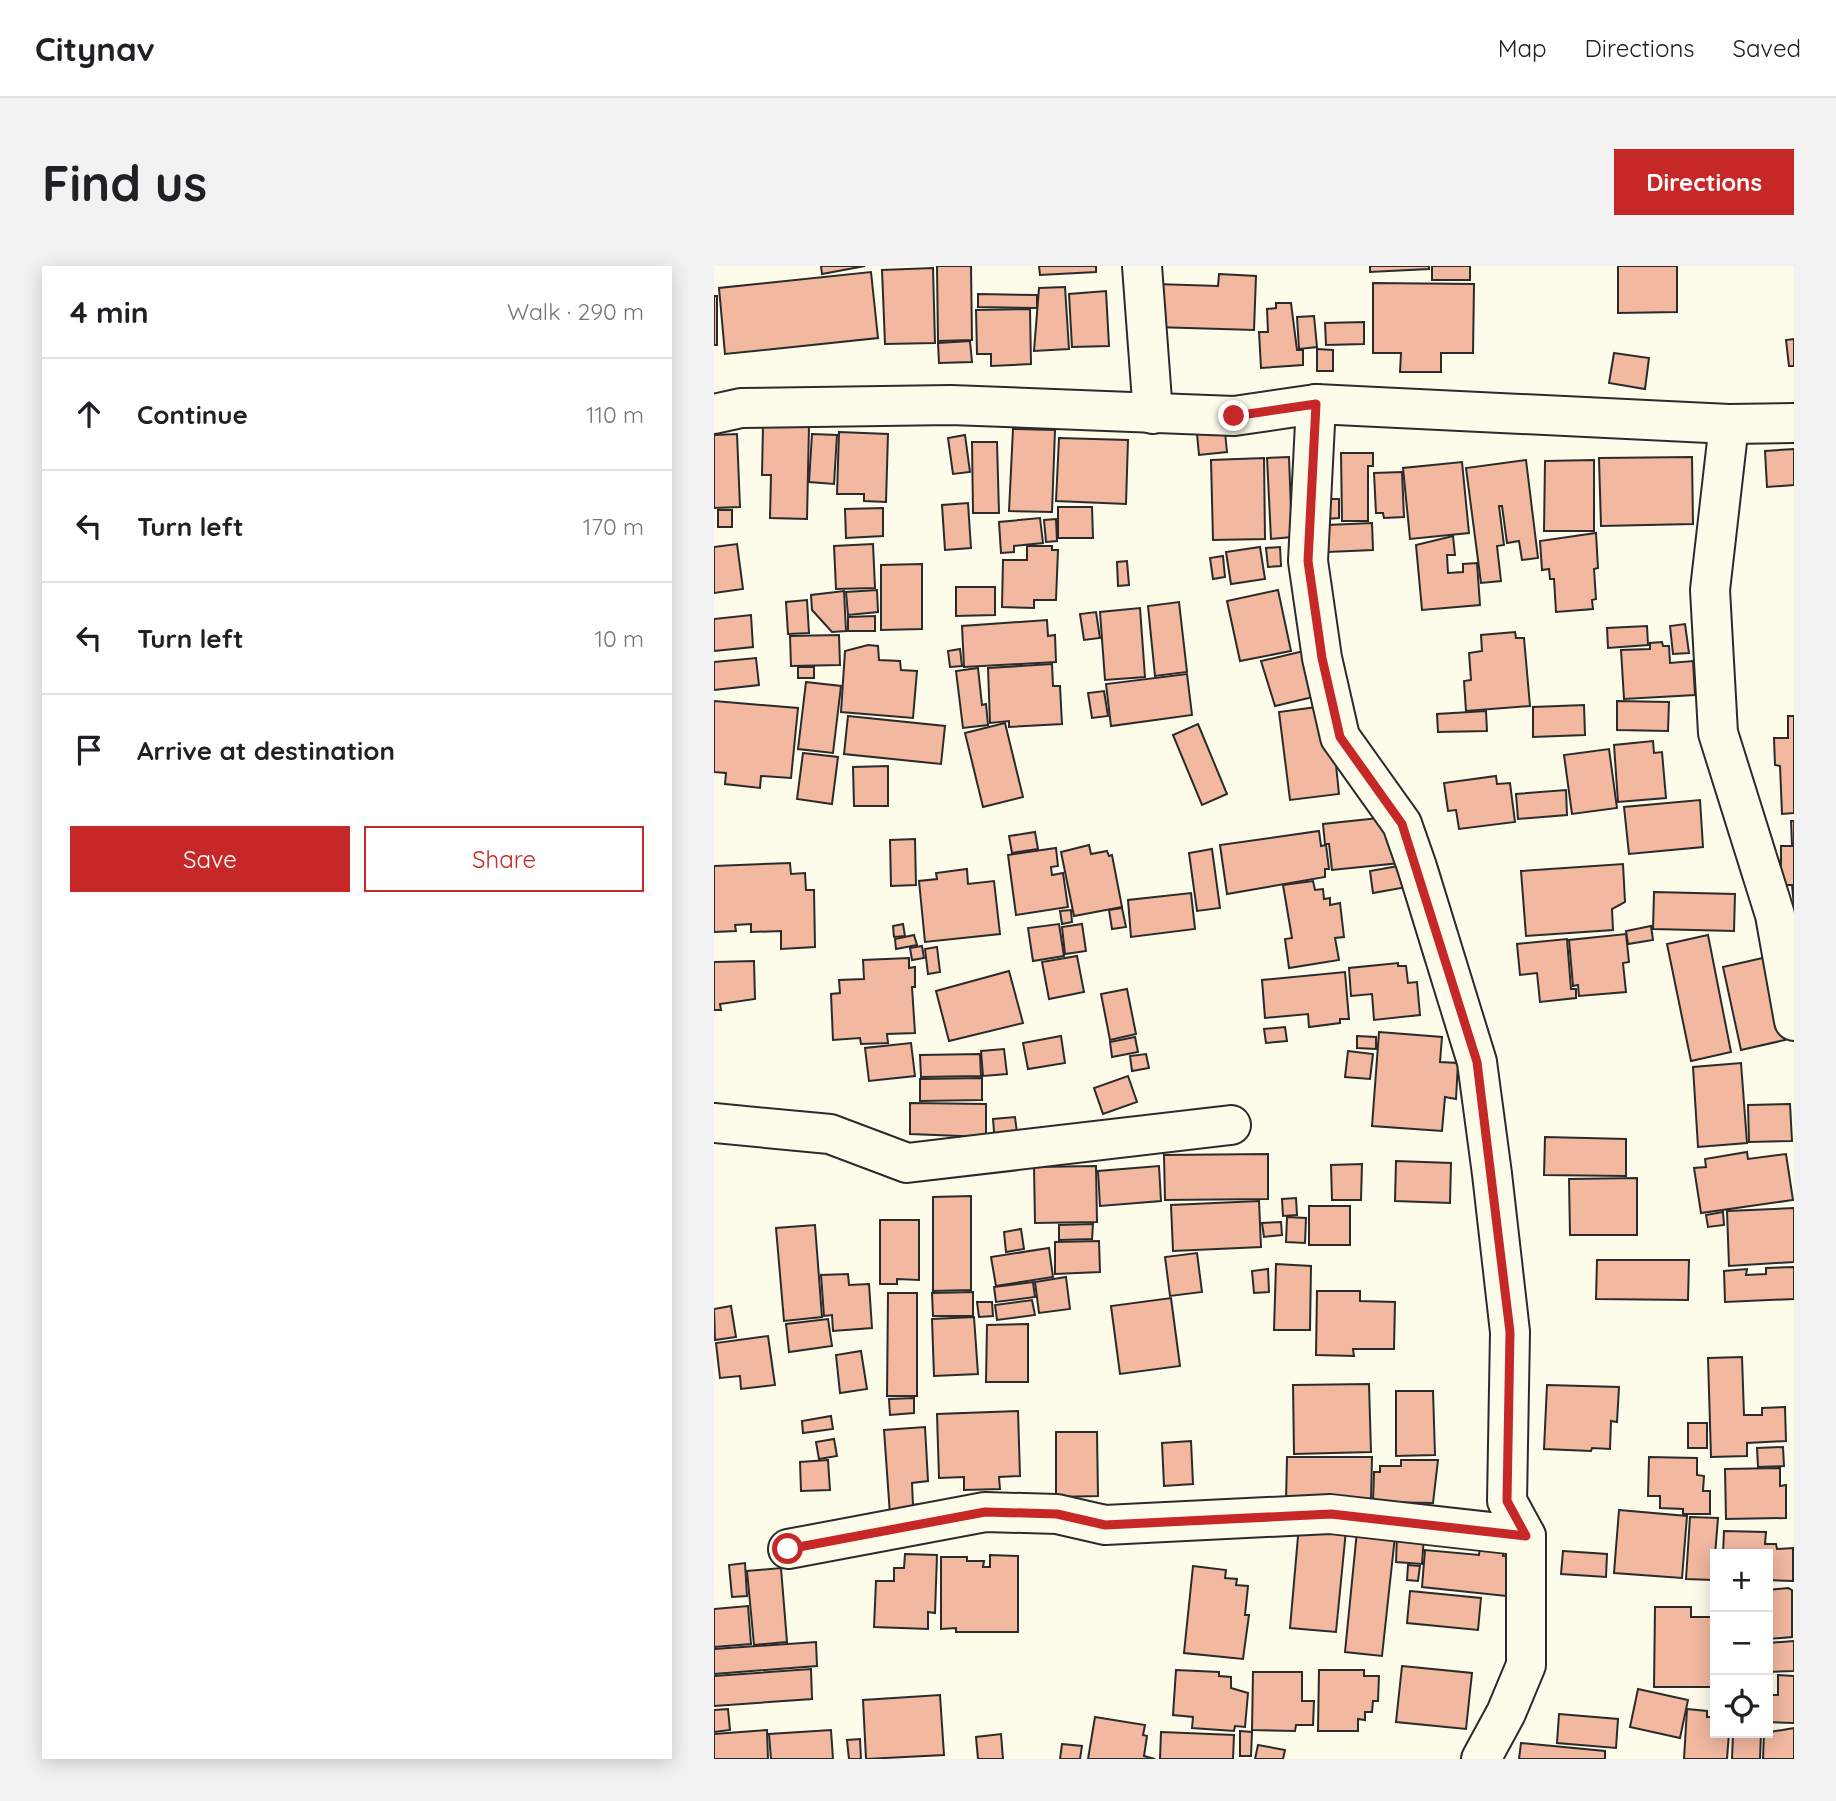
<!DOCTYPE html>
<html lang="en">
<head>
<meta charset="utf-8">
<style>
  body { margin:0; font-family:Quicksand,sans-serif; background:#f2f2f2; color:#202124 }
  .controls { position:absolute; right:21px; bottom:21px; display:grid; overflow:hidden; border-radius:0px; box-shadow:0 4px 18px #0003 }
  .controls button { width:63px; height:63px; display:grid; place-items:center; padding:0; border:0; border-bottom:2px solid #e0e0e0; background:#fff; color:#202124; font:35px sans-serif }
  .stop { position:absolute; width:21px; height:21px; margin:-16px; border:5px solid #c62828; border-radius:50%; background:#fff }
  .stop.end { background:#c62828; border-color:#fff; box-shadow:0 2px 7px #0008 }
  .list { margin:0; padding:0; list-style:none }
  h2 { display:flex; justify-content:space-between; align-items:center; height:91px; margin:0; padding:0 28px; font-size:30px }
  h2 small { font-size:23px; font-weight:400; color:#757577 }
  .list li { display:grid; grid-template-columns:46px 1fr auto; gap:21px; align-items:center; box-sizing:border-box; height:112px; padding:0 28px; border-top:2px solid #e0e0e0 }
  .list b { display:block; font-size:26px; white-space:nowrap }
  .list em { font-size:23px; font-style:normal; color:#757577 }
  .actions { display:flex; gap:14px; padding:21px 28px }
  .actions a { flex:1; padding:16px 0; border:2px solid #c62828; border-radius:0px; text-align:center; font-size:24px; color:#c62828 }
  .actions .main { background:#c62828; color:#fff }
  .icon { flex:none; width:38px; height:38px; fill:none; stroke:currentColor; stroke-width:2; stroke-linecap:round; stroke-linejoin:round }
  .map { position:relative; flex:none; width:1080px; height:1493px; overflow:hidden; border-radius:0px }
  header { display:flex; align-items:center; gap:42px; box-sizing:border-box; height:98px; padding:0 35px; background:#fff; border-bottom:2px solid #e0e0e0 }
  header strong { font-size:33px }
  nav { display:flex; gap:38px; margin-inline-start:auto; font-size:24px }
  .intro { display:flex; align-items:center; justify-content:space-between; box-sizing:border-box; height:168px; padding:0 42px }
  h1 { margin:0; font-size:49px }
  .button { padding:18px 32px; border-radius:0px; background:#c62828; color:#fff; font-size:24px; font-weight:700 }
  main { display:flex; gap:42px; padding:0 42px }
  aside { flex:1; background:#fff; border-radius:0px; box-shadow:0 4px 18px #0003 }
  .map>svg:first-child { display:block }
  .building { fill:#f2b8a0; stroke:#2b2b2b; stroke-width:2 }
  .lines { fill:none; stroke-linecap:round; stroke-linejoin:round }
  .minor-casing { stroke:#2b2b2b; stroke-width:42 }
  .minor { stroke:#fdfbea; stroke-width:38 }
  .route { stroke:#c62828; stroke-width:9 }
</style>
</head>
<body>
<header>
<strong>Citynav</strong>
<nav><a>Map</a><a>Directions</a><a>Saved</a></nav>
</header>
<div class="intro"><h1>Find us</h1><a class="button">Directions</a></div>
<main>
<aside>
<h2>4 min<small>Walk · 290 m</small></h2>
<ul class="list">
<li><svg class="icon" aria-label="ahead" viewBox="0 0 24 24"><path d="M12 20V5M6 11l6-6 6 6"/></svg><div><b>Continue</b></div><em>110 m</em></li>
<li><svg class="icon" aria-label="left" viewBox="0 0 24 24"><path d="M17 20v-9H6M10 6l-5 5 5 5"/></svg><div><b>Turn left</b></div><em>170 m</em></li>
<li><svg class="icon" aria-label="left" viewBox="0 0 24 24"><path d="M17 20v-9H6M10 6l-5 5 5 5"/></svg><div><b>Turn left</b></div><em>10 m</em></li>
<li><svg class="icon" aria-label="arrive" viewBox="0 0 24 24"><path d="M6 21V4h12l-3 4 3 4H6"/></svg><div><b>Arrive at destination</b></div></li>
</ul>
<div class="actions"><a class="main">Save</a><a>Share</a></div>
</aside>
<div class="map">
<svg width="1080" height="1493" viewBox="0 0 1080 1493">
  <rect width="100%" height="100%" fill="#fdfbea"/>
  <g class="building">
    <path d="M107 0H151L108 8Z"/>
    <path d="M223 0H257L258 74 224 75Z"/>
    <path d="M325 0H382V6L326 9Z"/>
    <path d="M656 0H715V3L656 6Z"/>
    <rect x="718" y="0" width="38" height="14"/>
    <path d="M904 0H963V46L904 47Z"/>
    <path d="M219 2 221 77 171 78 168 4Z"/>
    <path d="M157 6 164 72 11 88 5 22Z"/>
    <path d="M505 8 542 10 540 64 441 61 442 18 504 20Z"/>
    <path d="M659 17 760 18 759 87H727V106H686L687 87H659Z"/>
    <path d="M351 21 355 83 320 85 325 22Z"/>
    <path d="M392 25 395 80 358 81 355 28Z"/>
    <path d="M264 28 323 29V42L264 41Z"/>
    <rect x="0" y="30" width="3" height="49"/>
    <path d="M562 37H577L583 84H589V99L547 102 545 66H554L553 43 562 42Z"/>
    <path d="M316 43 317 98 277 100V88H263L262 44Z"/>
    <path d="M600 50 603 81 585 83 583 51Z"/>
    <path d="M650 56V78L612 79 611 57Z"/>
    <path d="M1080 73V100H1075L1072 74Z"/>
    <path d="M256 75 258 96 225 97 224 77Z"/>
    <path d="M603 83 619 84V105H603Z"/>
    <path d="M900 87 935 92 931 123 895 117Z"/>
    <path d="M49 159 95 160 93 253 56 252 57 209H48Z"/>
    <path d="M299 163 341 164 338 246 295 245Z"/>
    <path d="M125 166 174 168 172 236 150 235V228H123Z"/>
    <path d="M511 166 513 186 485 189 483 168Z"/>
    <path d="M23 168 26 241 0 242V169Z"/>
    <path d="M98 168 123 169 120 218 95 216Z"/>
    <path d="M251 169 256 206 239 208 234 172Z"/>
    <path d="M345 172 414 174 412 238 342 235Z"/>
    <path d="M258 176H283L285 247H259Z"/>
    <path d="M1080 183V219L1053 221 1051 185Z"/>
    <path d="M627 187H659V200H654V255H628Z"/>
    <path d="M575 191 578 271 557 273 553 192Z"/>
    <path d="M978 191 979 258 887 260 885 192Z"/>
    <path d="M550 192 551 273 499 274 497 194Z"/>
    <path d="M812 194 824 292 808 294 805 275 793 277 788 240H785L790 279 783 280 787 315 767 317 752 202Z"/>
    <path d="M880 194V265H830L831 195Z"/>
    <path d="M748 196 755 267 696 273 689 202Z"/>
    <path d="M688 206 690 251 670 252 669 247H662L660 207Z"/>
    <path d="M610 233H625V252L611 253Z"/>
    <path d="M254 237 257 282 231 284 228 239Z"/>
    <path d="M344 241H378L379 272H344Z"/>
    <path d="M169 242V270L132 272 131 243Z"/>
    <rect x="4" y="244" width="14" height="17"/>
    <path d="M326 252 329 277 300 280V286L287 287 285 256Z"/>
    <path d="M342 253 343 275 332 276 330 254Z"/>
    <path d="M658 257 659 284 614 286 613 259Z"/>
    <path d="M882 267 884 302 880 303 882 333 878 334 879 343 842 346 840 313H836L835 303 828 304 826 275Z"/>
    <path d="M739 270 741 289H733L734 307 749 306V298L763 297 766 339 708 344 702 279Z"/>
    <path d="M23 278 29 323 0 327V281Z"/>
    <path d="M159 278 161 322 122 323 120 280Z"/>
    <path d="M313 280H338V284H344L342 334H320V342L288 341 289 294H313Z"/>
    <path d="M546 281 551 313 517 318 512 286Z"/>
    <path d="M566 281 567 300 554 301 552 282Z"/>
    <path d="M509 290 511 311 499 313 496 292Z"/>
    <path d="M413 295 415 319 404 320 403 296Z"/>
    <path d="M208 298V363L167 364V299Z"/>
    <path d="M242 321H281V349L242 350Z"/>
    <path d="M163 324 164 346 134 349 132 326Z"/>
    <path d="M564 324 577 385 526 395 513 335Z"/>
    <path d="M130 325 132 365 118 366 98 344 97 329Z"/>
    <path d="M93 334 95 367 74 368 72 336Z"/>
    <path d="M465 336 473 406 441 410 434 340Z"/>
    <path d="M426 342 431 411 391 414 386 346Z"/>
    <path d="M382 346 386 372 370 374 366 348Z"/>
    <path d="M37 349 39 381 0 385V353Z"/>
    <path d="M161 350V365H134V351Z"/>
    <path d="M333 354 334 370 341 369 342 396 250 401 248 360Z"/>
    <path d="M971 358 975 387 959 388 956 360Z"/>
    <path d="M933 360 934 379 894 382 893 362Z"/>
    <path d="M801 366 802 372H810L816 440 752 445 750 415 757 414 755 387 768 385 767 369Z"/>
    <path d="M125 369 126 399 77 400 76 370Z"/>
    <path d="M948 376 949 380H955L956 397 979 395 981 429 910 433 907 384 936 383V377Z"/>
    <path d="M154 379 164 380 165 394 186 395 187 404 203 405 199 452 127 446 131 385Z"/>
    <path d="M246 383 248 400 236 401 234 385Z"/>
    <path d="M590 385 599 431 561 440 547 395Z"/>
    <path d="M42 392 45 419 0 424V396Z"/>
    <path d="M338 398 339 420H346L348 458 295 461V455L276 457 274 402Z"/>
    <rect x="84" y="401" width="16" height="11"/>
    <path d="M264 402 268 439 272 438 274 459 249 462 242 405Z"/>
    <path d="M473 408 478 449 397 460 392 418Z"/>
    <path d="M92 416 127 420 119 487 84 483Z"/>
    <path d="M390 425 394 450 378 452 374 427Z"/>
    <path d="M0 435 84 442 77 512 47 510 46 522 11 518 12 507 0 506Z"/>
    <path d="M903 435 955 436 954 465 903 464Z"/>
    <path d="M870 439 871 469 819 471V441Z"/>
    <path d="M603 441 606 471 619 470 625 528 576 534 565 446Z"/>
    <path d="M772 445 773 465 724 466 723 448Z"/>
    <path d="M134 450 231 460 227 498 130 488Z"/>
    <path d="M1074 450H1080V547L1068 548 1066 500 1061 499 1060 472H1074Z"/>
    <path d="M291 457 309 531 269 541 251 467Z"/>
    <path d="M484 458 513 528 488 539 459 469Z"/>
    <path d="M939 475 940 487 948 486 952 532 904 536 900 479Z"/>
    <path d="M895 483 903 542 858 548 850 489Z"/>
    <path d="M89 487 124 491 118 538 83 533Z"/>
    <path d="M174 500V540H140L139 501Z"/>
    <path d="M782 510 783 518 796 517 801 556 745 563 742 544 734 545 730 517Z"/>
    <path d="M852 524 853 549 804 553 802 528Z"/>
    <path d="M986 534 989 581 915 588 910 541Z"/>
    <path d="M674 551 686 597 618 604 615 578H611L609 558Z"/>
    <path d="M1077 555H1080V641L1078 619H1067V580H1078Z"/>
    <path d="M605 565 607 580 612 579 615 603H611V611L513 628 506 579Z"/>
    <path d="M321 566 324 583 298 587 295 570Z"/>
    <path d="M201 573 202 619 177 620 176 574Z"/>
    <path d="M375 579 377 588 393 585 395 590 398 589 408 641 360 650 347 586Z"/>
    <path d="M342 582 344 600 337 601 338 609 349 607 354 641 302 649 294 589Z"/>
    <path d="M498 583 506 642 483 645 475 587Z"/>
    <path d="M76 597 77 608 91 607 92 624H100L101 681 67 683V665L37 666V658L21 659 22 665 0 666V600Z"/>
    <path d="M909 598 911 636 898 643 899 664 812 670 807 605Z"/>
    <path d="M690 599 693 621 659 627 656 605Z"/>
    <path d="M253 603 254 618 280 615 286 668 211 676 205 615 223 613 222 607Z"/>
    <path d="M599 615 601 624 609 623 610 633 616 632V639L626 637 630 671 621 672 625 694 575 702 571 673 578 672 569 619Z"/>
    <path d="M940 626 1021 628 1020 665 939 663Z"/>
    <path d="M477 627 481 663 417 671 414 634Z"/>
    <path d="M408 642 412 661 398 663 395 644Z"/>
    <path d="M357 644 358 656 348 658 346 645Z"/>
    <path d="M189 658 191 670 180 671 179 660Z"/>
    <path d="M345 658 350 690 319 695 314 662Z"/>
    <path d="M368 658 372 685 351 688 348 661Z"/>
    <path d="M937 660 939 674 914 678 912 665Z"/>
    <path d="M912 668 915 696 909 697 912 726 865 730 864 719 859 720 855 674Z"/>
    <path d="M200 669 203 679 182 683 181 673Z"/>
    <path d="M994 669 1017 786 977 795 953 678Z"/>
    <path d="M853 673 857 723H862V732L826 736 823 707 806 709 803 678Z"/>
    <path d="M208 680 210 692 198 694 196 682Z"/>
    <path d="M223 681 226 706 214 708 211 683Z"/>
    <path d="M363 690 370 726 335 733 328 696Z"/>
    <path d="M1053 691 1071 774 1027 784 1009 701Z"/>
    <path d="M195 692V702L201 701V721H198L201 767 173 768 174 777 147 778 146 772 119 774 117 728 126 727 125 714 150 713 149 694Z"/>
    <path d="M40 695 41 733 6 738 7 744H0V696Z"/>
    <path d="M684 697V700H692L694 717 703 716 706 749 660 754 658 728 637 730 635 702Z"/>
    <path d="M295 705 309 757 235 775 222 725Z"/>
    <path d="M631 706 635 753H626V757L595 761 594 748 551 752 548 714Z"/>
    <path d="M413 723 422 768 396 774 387 728Z"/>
    <path d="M571 761 573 775 552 777 550 763Z"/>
    <path d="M665 766 728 771 726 796 744 797 742 833 731 831 728 865 658 860Z"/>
    <path d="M347 770 351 797 314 803 309 777Z"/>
    <path d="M643 770 662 771V783L643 782Z"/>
    <path d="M421 771 424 786 398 791 396 776Z"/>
    <path d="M197 777 201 810 155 815 151 782Z"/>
    <path d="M290 783 293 808 269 810 267 785Z"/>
    <path d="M634 785 659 788 656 813 631 811Z"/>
    <path d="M266 788 267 810 207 811 206 789Z"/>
    <path d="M432 788 435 802 418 805 416 790Z"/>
    <path d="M1027 797 1033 877 984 881 979 801Z"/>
    <path d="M414 810 423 836 389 848 380 822Z"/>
    <path d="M268 812V834L206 835V813Z"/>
    <path d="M196 837 272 838V871L196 868Z"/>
    <path d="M1076 838 1078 875 1035 876 1034 839Z"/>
    <path d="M301 851 304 875 281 878 279 853Z"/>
    <path d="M831 871 912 873V910L830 909Z"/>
    <path d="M1033 886 1034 893 1072 888 1079 934 987 947 980 902 992 901 991 893Z"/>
    <path d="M554 888V933L451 934 450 889Z"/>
    <path d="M682 895 737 897 736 937 681 935Z"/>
    <path d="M648 898 647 934H618L617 899Z"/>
    <path d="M382 900 383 956 321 957 320 901Z"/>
    <path d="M445 900 447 935 386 940 384 905Z"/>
    <path d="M923 912V969H856L855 913Z"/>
    <path d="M257 930V1024L219 1025V931Z"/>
    <path d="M582 932 583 949 569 950 568 933Z"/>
    <path d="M545 935 547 981 459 985 457 939Z"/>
    <rect x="595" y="940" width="41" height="39"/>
    <path d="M1080 942V996L1015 1000 1013 945Z"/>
    <path d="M1009 946 1010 959 994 961 992 949Z"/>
    <path d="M573 951 592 952 591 977 572 976Z"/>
    <path d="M166 954H205V1014L183 1013V1018H166Z"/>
    <path d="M567 956 568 969 550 971 548 957Z"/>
    <path d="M379 958 378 973 345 974V959Z"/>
    <path d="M101 959 108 1051 70 1055 62 962Z"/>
    <path d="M307 963 310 983 292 986 290 966Z"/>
    <path d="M385 975 386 1006 341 1008V976Z"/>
    <path d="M335 982 339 1011 282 1020 277 991Z"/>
    <path d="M483 987 488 1026 456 1030 451 991Z"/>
    <path d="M883 994H975L974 1034 882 1033Z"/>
    <path d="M562 998 597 1000 596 1064H560Z"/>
    <path d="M1080 1001V1033L1011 1036 1010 1005 1033 1003 1032 1009 1052 1008V1002Z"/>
    <path d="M554 1003 555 1026 540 1027 538 1005Z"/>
    <path d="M134 1008 135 1019 155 1018 158 1062 119 1065 118 1049 110 1050 107 1009Z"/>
    <path d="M352 1011 356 1043 325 1047 321 1016Z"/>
    <path d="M319 1016 321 1031 282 1036 280 1021Z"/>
    <path d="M603 1025H646V1035L681 1036 680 1083H639L640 1090 602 1089Z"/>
    <path d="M259 1026V1050H219L218 1027Z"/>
    <path d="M174 1027H203V1130H173Z"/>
    <path d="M457 1032 466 1100 406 1108 397 1040Z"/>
    <path d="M318 1034 321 1049 283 1054 281 1039Z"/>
    <path d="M263 1036H278L279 1050 265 1051Z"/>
    <path d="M17 1040 22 1071 1 1074 0 1043Z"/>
    <path d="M260 1051 264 1108 220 1110 218 1053Z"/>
    <path d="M114 1053 118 1080 75 1086 72 1058Z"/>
    <path d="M314 1058V1116H272L273 1059Z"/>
    <path d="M54 1070 61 1119 27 1123 26 1110 6 1112 2 1077Z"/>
    <path d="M147 1085 153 1123 126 1127 122 1089Z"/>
    <path d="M1028 1091 1030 1149H1048V1142L1071 1141 1072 1175 1033 1177V1190L997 1191 994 1092Z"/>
    <path d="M655 1118 657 1186 580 1188 579 1119Z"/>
    <path d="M833 1119 905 1121 903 1156 897 1155 896 1183 878 1182 877 1185 830 1183Z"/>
    <path d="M682 1125H719L721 1189 682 1190Z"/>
    <path d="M200 1132V1147L176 1149 175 1133Z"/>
    <path d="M304 1145 306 1210 285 1211 286 1223 250 1224V1211L225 1212 223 1148Z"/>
    <path d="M117 1150 119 1163 89 1167 88 1155Z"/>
    <rect x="974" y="1157" width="19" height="25"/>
    <path d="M211 1161 214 1215 198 1217 199 1239 207 1238V1247L176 1249 170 1164Z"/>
    <path d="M342 1166H383L384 1230 342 1231Z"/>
    <path d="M120 1173 123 1190 105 1193 102 1176Z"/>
    <path d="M477 1175 479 1218 450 1220 448 1177Z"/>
    <path d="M1069 1181 1070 1200 1044 1201 1043 1182Z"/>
    <path d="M573 1191H658L657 1235H572Z"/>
    <path d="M935 1191 983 1192V1209L990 1210 989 1225H996V1248H969V1243L946 1242V1230H934Z"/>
    <path d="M114 1194 116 1224 87 1225 86 1196Z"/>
    <path d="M687 1194H724L719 1237 659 1236 660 1206H666V1200H687Z"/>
    <path d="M1066 1202V1220L1072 1219V1252L1012 1253 1011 1203Z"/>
    <path d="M905 1244 973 1250 968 1312 900 1307Z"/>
    <path d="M976 1251 1004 1252 999 1314 972 1313Z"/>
    <path d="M585 1259 632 1264 622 1366 576 1362Z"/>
    <path d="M643 1265 681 1270 668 1390 631 1386Z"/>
    <path d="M1010 1265 1052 1266 1051 1278H1062L1063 1283 1079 1282V1315L1054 1314V1288H1009Z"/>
    <path d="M683 1269 710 1270 708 1298 682 1296Z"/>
    <path d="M767 1273 791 1275 789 1290 797 1291 792 1330 708 1321 711 1284 765 1289Z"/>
    <path d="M849 1285 893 1288 892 1311 847 1308Z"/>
    <path d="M191 1288 223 1289 221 1347 214 1346V1363L160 1361 162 1315H180V1302H190Z"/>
    <path d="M276 1289 304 1290V1366H242V1362L227 1363V1291H253V1295H270L269 1301H276Z"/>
    <path d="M31 1297 33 1330 18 1331 15 1299Z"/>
    <path d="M694 1299 706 1300 704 1315 693 1314Z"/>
    <path d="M479 1300 512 1304 511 1312 523 1313 522 1319 534 1320 531 1349H535L529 1393 470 1387Z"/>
    <path d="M67 1302 73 1376 40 1379 33 1305Z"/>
    <path d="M1074 1322 1078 1324V1371L1054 1373V1324Z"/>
    <path d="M696 1325 767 1332 764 1364 693 1357Z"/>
    <path d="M34 1340 37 1378 0 1381V1343Z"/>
    <path d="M941 1341H977V1351H1001V1421H940Z"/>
    <path d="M1080 1375V1405L1054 1406V1377Z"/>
    <path d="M102 1376 103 1400 0 1408V1383Z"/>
    <path d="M688 1400 758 1407 752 1463 682 1456Z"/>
    <path d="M97 1403 98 1433 0 1440V1410Z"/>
    <path d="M462 1404 505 1406V1410L517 1411V1422L534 1427 531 1461 521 1460 520 1465 478 1462 479 1451 459 1449Z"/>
    <path d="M605 1404H650V1410H665L664 1435H659L658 1446H651V1454L644 1453V1465H604Z"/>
    <path d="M539 1406H588V1435H600L599 1459H582L581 1465 538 1464Z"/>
    <path d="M1064 1409 1080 1410V1457L1054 1456V1429H1064Z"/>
    <path d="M924 1423 974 1434 966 1472 916 1461Z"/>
    <path d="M226 1429 230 1489 152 1493 149 1434Z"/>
    <path d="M14 1443 16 1464 0 1466V1444Z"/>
    <path d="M973 1443 993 1445V1451H1001V1467H1015L1013 1493H970Z"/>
    <path d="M845 1448 904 1453 902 1482 843 1477Z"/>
    <path d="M381 1451 431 1459 429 1469 433 1470 430 1490 441 1493H374Z"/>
    <path d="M1080 1462V1493H1049L1050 1467Z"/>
    <path d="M53 1464 54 1493H0V1468Z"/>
    <path d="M117 1464 119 1493H57L55 1468Z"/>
    <path d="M526 1465 538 1466 537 1490H526Z"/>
    <path d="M447 1466 520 1469 519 1493H446Z"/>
    <path d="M1019 1467H1047L1046 1493H1018Z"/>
    <path d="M287 1468 289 1493H264L262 1471Z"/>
    <path d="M146 1473 147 1493H135L133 1474Z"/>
    <path d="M807 1477 891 1485V1493H805Z"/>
    <path d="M348 1478 368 1480 366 1493H346Z"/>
    <path d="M544 1479 571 1484 569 1493H541Z"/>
  </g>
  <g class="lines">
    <defs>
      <g id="minor">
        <path d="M428 0 439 148"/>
        <path d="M602 138 594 295 608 392 626 471 688 558 703 601 763 796 778 908 796 1066 793 1235 812 1270V1399L792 1447 767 1493"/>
        <path d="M0 148 27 142 237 139 520 150 602 138 1015 158 1080 157"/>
        <path d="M1015 158 996 324 1004 467 1061 649 1080 755"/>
        <path d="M0 857 116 868 193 897 517 859"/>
        <path d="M74 1283 271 1246 343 1248 391 1259 616 1248 812 1270"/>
      </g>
    </defs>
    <use href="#minor" class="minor-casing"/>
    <use href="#minor" class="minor"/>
  </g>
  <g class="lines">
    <path class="route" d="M74 1283 271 1246 343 1248 391 1259 617 1248 812 1270 793 1235 796 1066 763 796 688 558 626 471 608 392 594 295 602 138 520 150"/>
  </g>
</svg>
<div class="controls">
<button>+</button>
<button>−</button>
<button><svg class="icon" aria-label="locate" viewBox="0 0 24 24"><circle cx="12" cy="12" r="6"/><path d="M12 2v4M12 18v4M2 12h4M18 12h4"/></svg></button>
</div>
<div class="stop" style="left:74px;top:1283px"></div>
<div class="stop end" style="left:520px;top:150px"></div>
</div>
</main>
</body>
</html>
